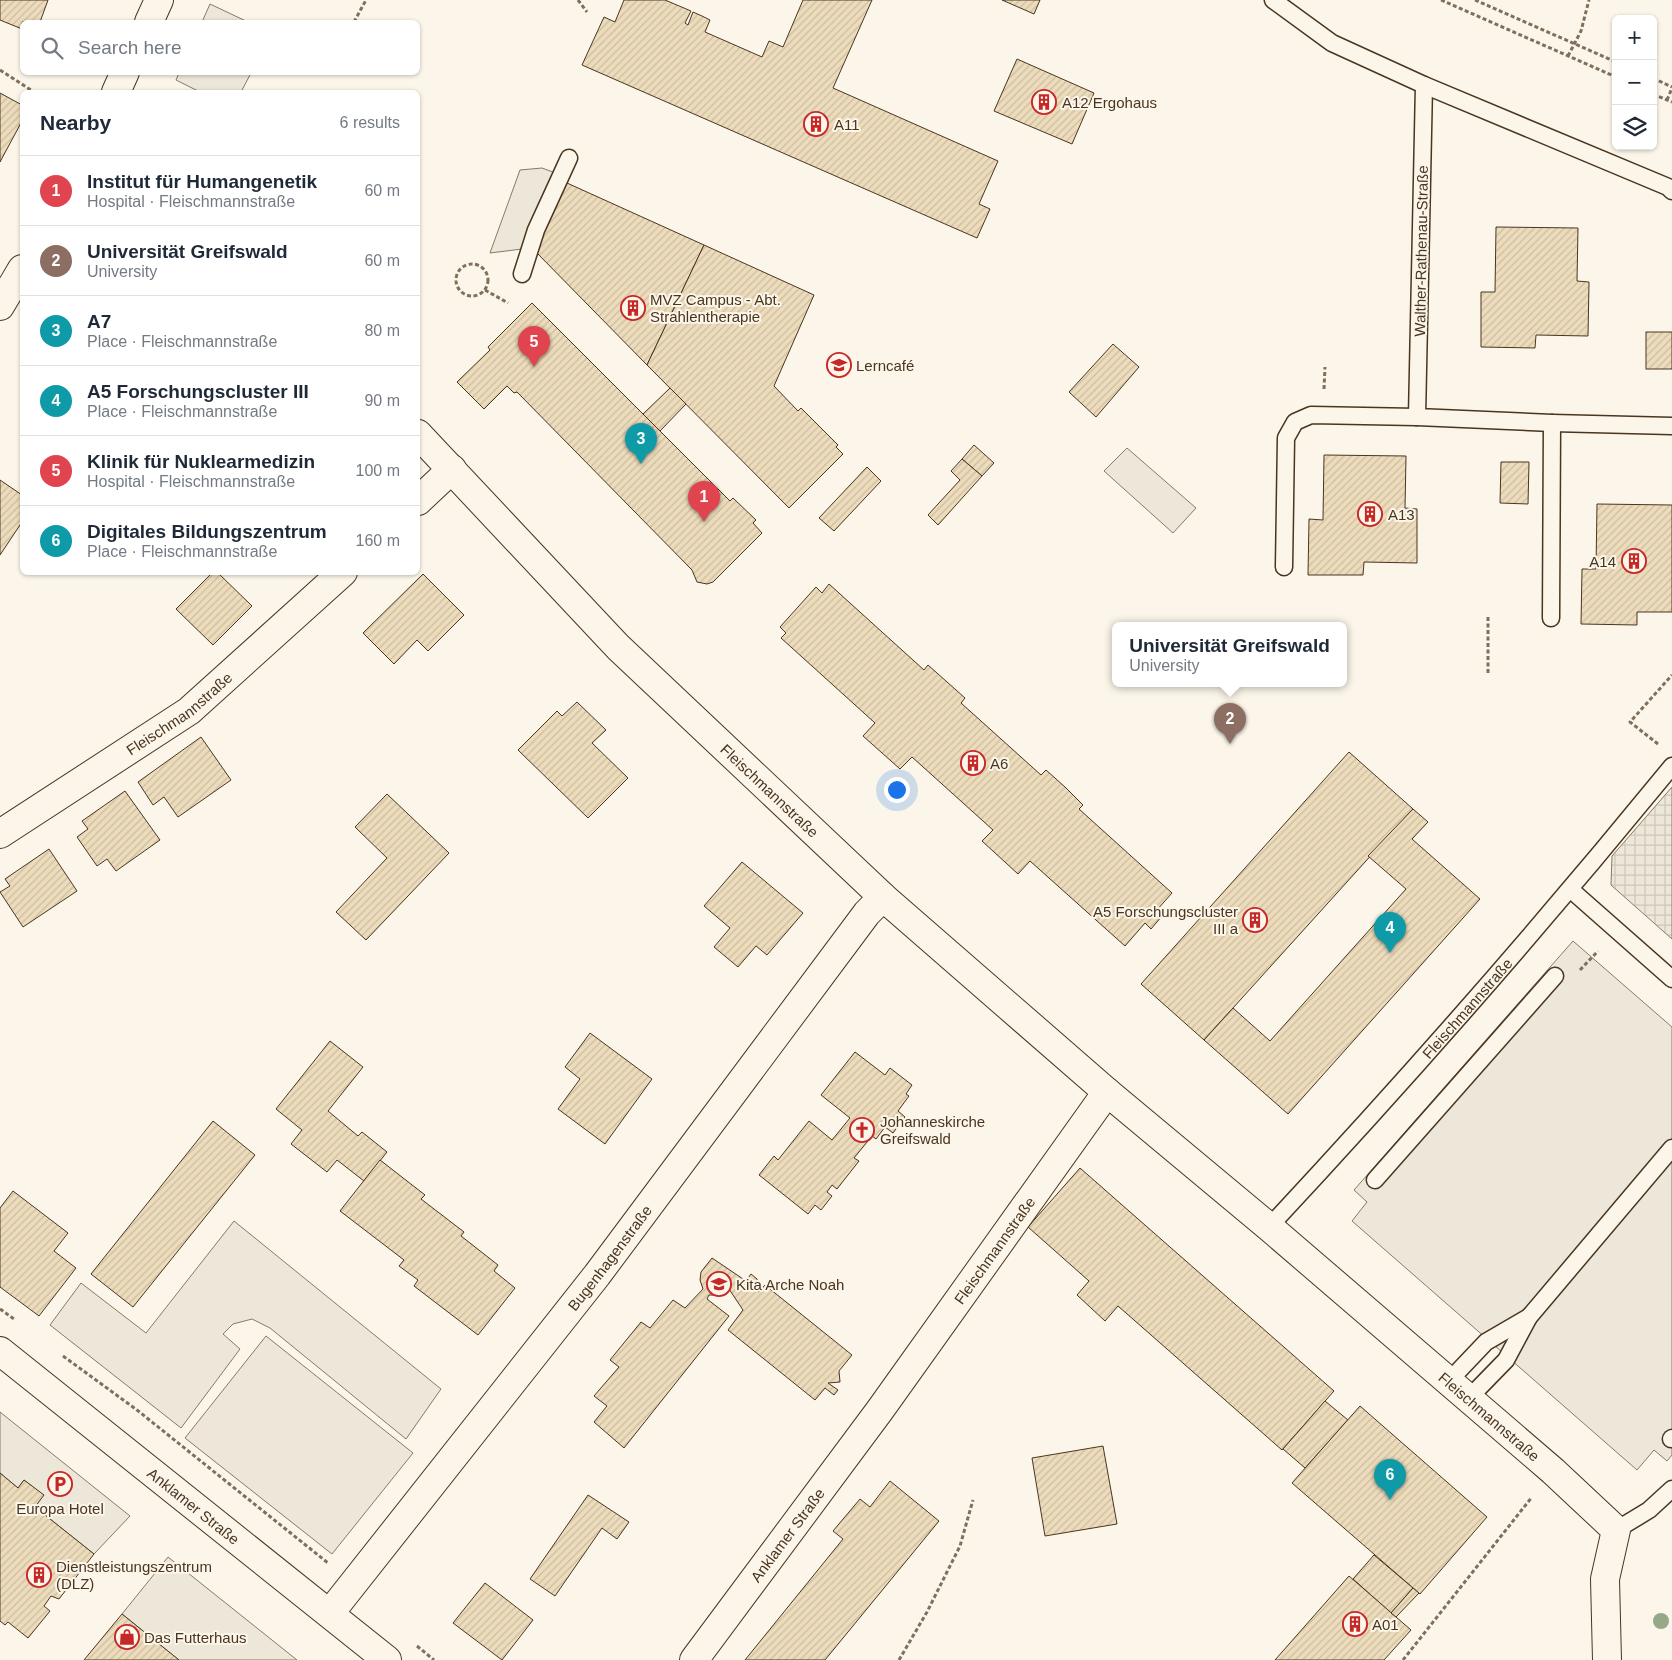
<!DOCTYPE html>
<html lang="en">
<head>
<meta charset="utf-8">
<style>
  body { margin:0; font-family:Arial,sans-serif; background:#f2f2f3; color:#1f2937 }
  .controls { position:absolute; right:15px; top:15px; display:grid; overflow:hidden; border-radius:8px; box-shadow:0 1px 4px #0004 }
  .controls button { width:45px; height:45px; display:grid; place-items:center; padding:0; border:0; border-bottom:1px solid #e0e1e3; background:#fff; color:#1f2937; font:25px sans-serif }
  .you { position:absolute; left:896px; top:789px; width:18px; height:18px; margin:-12px; border:4px solid #fff; border-radius:50%; background:#1a73e8; box-shadow:0 0 0 8px #1a73e833 }
  .badge { display:grid; place-items:center; width:32px; height:32px; border-radius:50%; background:#d93025; color:#fff; font-size:16px; font-weight:700 }
  .pin { position:absolute; translate:-50% -41px; filter:drop-shadow(0 1px 2px #0008) }
  .pin::after { content:''; position:absolute; top:26px; width:18px; height:15px; background:inherit; clip-path:polygon(0 0,100% 0,50% 100%) }
  .popup { position:absolute; left:1112px; top:622px; width:235px; height:65px; box-sizing:border-box; display:grid; place-content:center; border-radius:8px; background:#fff; filter:drop-shadow(0 1px 4px #0005); font-size:16px; white-space:nowrap; color:#747a83 }
  .popup b { font-size:19px; color:#1f2937 }
  .popup::after { content:''; position:absolute; left:50%; top:100%; margin-left:-10px; border:10px solid transparent; border-top-color:#fff }
  .list { margin:0; padding:0; list-style:none }
  h2 { display:flex; justify-content:space-between; align-items:center; height:65px; margin:0; padding:0 20px; font-size:21px }
  h2 small { font-size:16px; font-weight:400; color:#747a83 }
  .list li { display:grid; grid-template-columns:32px 1fr auto; gap:15px; align-items:center; box-sizing:border-box; height:70px; padding:0 20px; border-top:1px solid #e0e1e3 }
  .list b { display:block; font-size:19px; white-space:nowrap }
  .list p { margin:0; font-size:16px; white-space:nowrap; color:#747a83 }
  .list em { font-size:16px; font-style:normal; color:#747a83 }
  .icon { flex:none; width:28px; height:28px; fill:none; stroke:currentColor; stroke-width:2; stroke-linecap:round; stroke-linejoin:round }
  .map { position:relative; flex:none; width:1672px; height:1660px; overflow:hidden }
  .search { position:absolute; background:#fff; box-shadow:0 1px 4px #0004; left:20px; top:20px; width:400px; height:55px; display:flex; align-items:center; gap:12px; box-sizing:border-box; padding:0 18px; border-radius:8px; color:#747a83; font-size:19px }
  .panel { position:absolute; background:#fff; box-shadow:0 1px 4px #0004; left:20px; top:90px; width:400px; height:485px; border-radius:8px }
  .map>svg:first-child { display:block }
  .green { fill:#ede6d9; stroke:#887966 }
  .parking { fill:#ede7d9; stroke:#887966 }
  .plaza { fill:url(#plaza-grid); stroke:#887966 }
  .building { fill:url(#building-hatch); stroke:#4a3520 }
  .lines { fill:none; stroke-linecap:round; stroke-linejoin:round }
  .service-casing { stroke:#4a3520; stroke-width:19 }
  .minor-casing { stroke:#4a3520; stroke-width:30 }
  .tertiary-casing { stroke:#4a3520; stroke-width:30 }
  .secondary-casing { stroke:#4a3520; stroke-width:30 }
  .path { stroke:#7f6f5c; stroke-width:3; stroke-dasharray:4 2.5; stroke-linecap:butt }
  .service { stroke:#fbf6e9; stroke-width:16 }
  .minor { stroke:#fbf6e9; stroke-width:28 }
  .tertiary { stroke:#fbf6e9; stroke-width:28 }
  .secondary { stroke:#fbf6e9; stroke-width:28 }
  .tree { fill:#96a887 }
  .labels { text-anchor:middle; dominant-baseline:central; stroke-width:4; stroke-linejoin:round; paint-order:stroke }
  .poi-label { font-size:15px; fill:#4a3520; stroke:#fbf6e9; text-anchor:start }
  .street-label { font-size:15px; fill:#4a3520; stroke:#fbf6e9 }
</style>
</head>
<body>
<div class="map">
<svg width="1672" height="1660" viewBox="0 0 1672 1660">
  <defs>
    <pattern id="plaza-grid" width="8" height="8" patternUnits="userSpaceOnUse" patternTransform="scale(1.25)"><rect width="8" height="8" fill="#ede7d9"/><path d="M0 4h8M4 0v8" fill="none" stroke="#cdc7ba"/></pattern>
    <pattern id="building-hatch" width="6" height="6" patternUnits="userSpaceOnUse" patternTransform="scale(1.25)"><rect width="6" height="6" fill="#ecdcbc"/><path d="M-1 1l2-2M0 6l6-6M5 7l2-2" fill="none" stroke="#ccbda1"/></pattern>
  </defs>
  <rect width="100%" height="100%" fill="#fbf6e9"/>
  <path class="green" d="M266 1336 413 1453 332 1554 185 1438Z"/>
  <g class="parking">
    <path d="M210 4 248 22H202Z"/>
    <path d="M179 73V72L251 73 241 92H200L176 80Z"/>
    <path d="M542 168 561 175 530 248 490 253 520 170Z"/>
    <path d="M1127 448 1196 508 1173 533 1104 471Z"/>
    <path d="M1573 941 1672 1027V1455L1667 1461 1654 1450 1637 1470 1352 1221 1367 1202 1354 1190Z"/>
    <path d="M234 1221 441 1389 406 1439 270 1328 252 1319 233 1324 223 1334 240 1349 181 1428 50 1325 81 1283 146 1333Z"/>
    <path d="M0 1412 130 1516 94 1554 35 1507 43 1495 24 1480 18 1488 0 1473Z"/>
    <path d="M168 1557 297 1660H179L122 1614Z"/>
  </g>
  <path class="plaza" d="M1672 787V939L1611 885 1612 856Z"/>
  <g class="building">
    <path d="M0 0H48L40 22H22V29L0 20Z"/>
    <path d="M624 0H665L691 11 685 23 688 25 693 12 702 16 710 20 705 32 762 57 769 41 783 47 803 0H872L833 88 998 161 979 204 990 209 977 238 582 65 604 17 615 22Z"/>
    <path d="M1002 0H1040L1034 14Z"/>
    <path d="M1017 59 1094 93 1072 144 994 111Z"/>
    <path d="M0 93 22 105V121L0 162Z"/>
    <path d="M567 183 704 245 647 365 535 251Z"/>
    <path d="M1496 227 1578 228 1577 281 1589 282 1588 336 1536 335 1535 348 1481 347V292H1495Z"/>
    <path d="M704 245 814 295 774 386 798 411 801 408 838 445 836 447 843 454 789 508 647 365Z"/>
    <path d="M532 303 730 501 733 498 756 520 753 523 762 533 713 582 707 584 697 582 692 570 517 392 514 393 507 386 484 409 457 382 490 350 488 347Z"/>
    <rect x="1646" y="332" width="26" height="37"/>
    <path d="M1113 344 1139 367 1096 417 1069 392Z"/>
    <path d="M670 388 686 404 660 431 643 414Z"/>
    <path d="M974 445 994 463 982 476 962 459Z"/>
    <path d="M1324 455 1406 456 1405 508 1417 509V563L1364 562 1363 575H1308L1309 519 1323 520Z"/>
    <path d="M962 459 982 476 938 525 928 515 960 480 951 471Z"/>
    <path d="M1501 462H1529L1528 504 1500 503Z"/>
    <path d="M867 467 881 481 834 531 819 518Z"/>
    <path d="M0 480 22 495V522L0 555Z"/>
    <path d="M1597 504 1672 505V612H1637V625L1581 624 1582 569H1596Z"/>
    <path d="M213 572H217L252 606 213 645 176 609Z"/>
    <path d="M423 574 464 615 428 651 417 640 394 664 363 633Z"/>
    <path d="M829 584 924 670 928 665 965 698 961 703 1041 775 1046 770 1065 787 1083 805 1079 809 1172 893 1156 911 1162 916 1151 929 1145 923 1125 946 1030 861 1018 874 982 841 993 830 912 757 900 769 863 736 875 723 781 638 786 633 780 627 816 587 822 593Z"/>
    <path d="M577 702 606 730 592 743 628 778 588 818 518 750 557 711 562 716Z"/>
    <path d="M201 737 231 780 178 817 164 797 153 805 138 782Z"/>
    <path d="M1349 752 1413 809 1204 1040 1141 984Z"/>
    <path d="M125 791 160 840 116 871 107 859 97 866 77 837 88 829 82 821Z"/>
    <path d="M387 794 449 853 366 940 336 912 387 858 355 827Z"/>
    <path d="M1413 809 1428 822 1412 839 1480 899 1288 1114 1204 1040 1233 1008 1270 1041 1406 889 1368 856Z"/>
    <path d="M49 849 77 891 23 927 0 892 10 886 5 879Z"/>
    <path d="M742 862 803 913 767 955 756 946 738 967 714 947 730 928 704 906Z"/>
    <path d="M590 1033 652 1079 605 1144 558 1109 580 1079 565 1067Z"/>
    <path d="M330 1041 363 1067 328 1111 358 1136 362 1132 387 1152 364 1181 337 1160 327 1172 291 1144 302 1130 276 1109Z"/>
    <path d="M855 1052 885 1075 890 1068 912 1085 906 1094 909 1096 898 1111 905 1117 893 1133 885 1127 876 1139 872 1136 854 1158 859 1161 837 1189 832 1185 827 1192 832 1196 821 1210 815 1205 808 1214 759 1175 774 1156 778 1160 809 1121 832 1140 850 1118 821 1095Z"/>
    <path d="M213 1121 255 1155 133 1307 91 1274Z"/>
    <path d="M380 1160 425 1195 421 1199 464 1232 461 1236 498 1265 494 1271 515 1288 478 1335 414 1286 418 1280 399 1266 404 1260 340 1211Z"/>
    <path d="M1080 1168 1334 1391 1282 1450 1118 1306 1105 1321 1077 1295 1089 1281 1028 1227Z"/>
    <path d="M13 1191 68 1233 54 1251 76 1268 39 1316 0 1287V1208Z"/>
    <path d="M712 1258 746 1281 751 1274 757 1279 758 1285 755 1289 759 1292 765 1285 852 1355 839 1371 840 1382 828 1383 838 1390 834 1395 825 1388 815 1400 728 1330 743 1310 729 1289 723 1295H709L707 1299 729 1316 624 1448 594 1422 607 1406 594 1396 619 1367 610 1360 641 1322 650 1328 673 1300 685 1308 703 1289 700 1280 701 1272Z"/>
    <path d="M1325 1401 1348 1420 1305 1468 1283 1449Z"/>
    <path d="M1360 1406 1487 1517 1420 1594 1292 1483Z"/>
    <path d="M1103 1446 1117 1524 1045 1536 1032 1458Z"/>
    <path d="M0 1473 18 1488 24 1480 44 1495 35 1507 94 1554 59 1599 51 1596 44 1606 50 1611 28 1638 8 1622 5 1625 0 1621Z"/>
    <path d="M890 1481 939 1521 825 1660H745L843 1539 833 1531 860 1499 870 1507Z"/>
    <path d="M588 1495 629 1522 617 1539 602 1528 555 1596 530 1579Z"/>
    <path d="M1374 1555 1413 1588 1391 1613 1353 1579Z"/>
    <path d="M1349 1576 1411 1630 1384 1660H1275Z"/>
    <path d="M485 1583 533 1620 502 1660 453 1623Z"/>
    <path d="M1413 1588 1419 1593 1396 1617 1391 1613Z"/>
    <path d="M122 1614 179 1660H84Z"/>
  </g>
  <g class="lines">
    <defs>
      <g id="service">
        <path d="M1273 0 1332 43 1424 85 1668 187 1672 191"/>
        <path d="M1424 85 1417 417 1552 423 1672 426"/>
        <path d="M522 274 536 230 569 158"/>
        <path d="M1284 567 1286 438 1295 422 1311 415 1417 417"/>
        <path d="M1551 618 1552 423"/>
        <path d="M1570 889 1672 979"/>
        <path d="M1375 1180 1555 976"/>
        <path id="s1" d="M1269 1227C1408 1078 1543 924 1672 766"/>
        <path d="M1448 1382 1486 1342 1529 1317"/>
        <path d="M1468 1399 1506 1360 1529 1317 1672 1148"/>
        <path d="M1671 1439 1672 1438"/>
        <path d="M1616 1530 1649 1510 1672 1489"/>
      </g>
      <g id="minor">
        <path id="s2" d="M418 434 618 647 883 897 1107 1092 1269 1227 1553 1471 1616 1530 1605 1579 1607 1660"/>
        <path d="M418 501 452 469"/>
        <path id="s3" d="M0 834 189 711 343 572"/>
        <path id="s4" d="M330 1613 597 1275 867 913 883 897"/>
        <path id="s5" d="M694 1660 880 1410 1107 1092"/>
      </g>
      <g id="tertiary">
        <path d="M149 22 159 0"/>
        <path d="M116 92 125 72"/>
        <path d="M0 306 22 269"/>
      </g>
      <g id="secondary">
        <path id="s6" d="M0 1351 387 1660"/>
      </g>
    </defs>
    <use href="#service" class="service-casing"/>
    <use href="#minor" class="minor-casing"/>
    <use href="#tertiary" class="tertiary-casing"/>
    <use href="#secondary" class="secondary-casing"/>
    <g class="path">
      <path d="M578 0 587 12"/>
      <path d="M1441 0 1616 77"/>
      <path d="M1475 0 1616 62"/>
      <path d="M354 22 366 0"/>
      <path d="M1568 56 1581 31 1589 0"/>
      <path d="M0 70 34 92"/>
      <path d="M1653 78 1672 87"/>
      <path d="M1653 94 1672 102"/>
      <path d="M1667 100 1672 88"/>
      <circle cx="472" cy="280" r="16"/>
      <path d="M485 290 508 303"/>
      <path d="M1324 389 1325 367"/>
      <path d="M1488 673V617"/>
      <path d="M1658 744 1630 722 1672 675"/>
      <path d="M1580 970 1598 951"/>
      <path d="M0 1309 14 1319"/>
      <path d="M63 1356 137 1410 328 1563"/>
      <path d="M417 1646 434 1660"/>
      <path d="M899 1660 927 1612 960 1546 973 1500"/>
      <path d="M1403 1660 1532 1497"/>
    </g>
    <use href="#service" class="service"/>
    <use href="#minor" class="minor"/>
    <use href="#tertiary" class="tertiary"/>
    <use href="#secondary" class="secondary"/>
  </g>
  <circle class="tree" cx="1661" cy="1621" r="8"/>
  <defs>
    <symbol id="building-ring" viewBox="-11 -11 22 22"><circle r="9.5" fill="#fbf6e9" stroke="#c62828" stroke-width="1.5"/><path d="M-4-6H4V6H1V3H-1V6H-4ZM-2.5-4.3h1.7v1.8h-1.7ZM.8-4.3h1.7v1.8H.8ZM-2.5-1h1.7V.8h-1.7ZM.8-1h1.7V.8H.8Z" fill="#c62828"/></symbol>
    <symbol id="university-ring" viewBox="-11 -11 22 22"><circle r="9.5" fill="#fbf6e9" stroke="#c62828" stroke-width="1.5"/><path d="M0-5L7-2L0 1L-7-2ZM-4 1L0 2.5L4 1V4Q0 6-4 4Z" fill="#c62828"/></symbol>
    <symbol id="church-ring" viewBox="-11 -11 22 22"><circle r="9.5" fill="#fbf6e9" stroke="#c62828" stroke-width="1.5"/><path d="M-1.2-6h2.4v3.5h3.3v2.4h-3.3V6h-2.4V-.1h-3.3v-2.4h3.3Z" fill="#c62828"/></symbol>
    <symbol id="school-ring" viewBox="-11 -11 22 22"><circle r="9.5" fill="#fbf6e9" stroke="#c62828" stroke-width="1.5"/><path d="M0-5L7-2L0 1L-7-2ZM-4 1L0 2.5L4 1V4Q0 6-4 4Z" fill="#c62828"/></symbol>
    <symbol id="parking-ring" viewBox="-11 -11 22 22"><circle r="9.5" fill="#fbf6e9" stroke="#c62828" stroke-width="1.5"/><path d="M-3.5-5.5H1a3.5 3.5 0 0 1 0 7H-1V5.5H-3.5ZM-1-3.4V-.6H.8a1.4 1.4 0 0 0 0-2.8Z" fill="#c62828"/></symbol>
    <symbol id="shop-ring" viewBox="-11 -11 22 22"><circle r="9.5" fill="#fbf6e9" stroke="#c62828" stroke-width="1.5"/><path d="M-5-2.5h2.3a2.7 3.5 0 0 1 5.4 0H5L5.5 6h-11ZM-1.5-2.5h3a1.5 2.3 0 0 0-3 0Z" fill="#c62828"/></symbol>
  </defs>
  <g fill-rule="evenodd">
    <use href="#building-ring" x="1030" y="88" width="28" height="28"/>
    <use href="#building-ring" x="802" y="110" width="28" height="28"/>
    <use href="#building-ring" x="619" y="294" width="28" height="28"/>
    <use href="#university-ring" x="825" y="351" width="28" height="28"/>
    <use href="#building-ring" x="1356" y="500" width="28" height="28"/>
    <use href="#building-ring" x="1620" y="547" width="28" height="28"/>
    <use href="#building-ring" x="959" y="749" width="28" height="28"/>
    <use href="#building-ring" x="1241" y="906" width="28" height="28"/>
    <use href="#church-ring" x="848" y="1116" width="28" height="28"/>
    <use href="#school-ring" x="705" y="1270" width="28" height="28"/>
    <use href="#parking-ring" x="46" y="1470" width="28" height="28"/>
    <use href="#building-ring" x="25" y="1561" width="28" height="28"/>
    <use href="#building-ring" x="1341" y="1610" width="28" height="28"/>
    <use href="#shop-ring" x="113" y="1623" width="28" height="28"/>
  </g>
  <g class="labels">
    <g class="poi-label">
      <text x="1062" y="102">A12 Ergohaus</text>
      <text x="834" y="124">A11</text>
      <text x="650" y="299">MVZ Campus - Abt.<tspan x="650" dy="17">Strahlentherapie</tspan></text>
      <text x="856" y="365">Lerncafé</text>
      <text x="1388" y="514">A13</text>
      <text x="1616" y="561" text-anchor="end">A14</text>
      <text x="990" y="763">A6</text>
      <text x="1238" y="911" text-anchor="end">A5 Forschungscluster<tspan x="1238" dy="17">III a</tspan></text>
      <text x="880" y="1121">Johanneskirche<tspan x="880" dy="17">Greifswald</tspan></text>
      <text x="736" y="1284">Kita Arche Noah</text>
      <text x="60" y="1508" text-anchor="middle">Europa Hotel</text>
      <text x="56" y="1566">Dienstleistungszentrum<tspan x="56" dy="17">(DLZ)</tspan></text>
      <text x="1372" y="1624">A01</text>
      <text x="144" y="1637">Das Futterhaus</text>
    </g>
    <g class="street-label">
      <text transform="translate(1421 251) rotate(-89)">Walther-Rathenau-Straße</text>
      <text stroke="none"><textPath href="#s3" startOffset="216">Fleischmannstraße</textPath></text>
      <text stroke="none"><textPath href="#s2" startOffset="501">Fleischmannstraße</textPath></text>
      <text stroke="none"><textPath href="#s1" startOffset="295">Fleischmannstraße</textPath></text>
      <text stroke="none"><textPath href="#s5" startOffset="508">Fleischmannstraße</textPath></text>
      <text stroke="none"><textPath href="#s4" startOffset="452">Bugenhagenstraße</textPath></text>
      <text stroke="none"><textPath href="#s2" startOffset="1455">Fleischmannstraße</textPath></text>
      <text stroke="none"><textPath href="#s6" startOffset="248">Anklamer Straße</textPath></text>
      <text stroke="none"><textPath href="#s5" startOffset="156">Anklamer Straße</textPath></text>
    </g>
  </g>
</svg>
<div class="controls">
<button>+</button>
<button>−</button>
<button><svg class="icon" aria-label="layers" viewBox="0 0 24 24"><path d="M12 4l9 5-9 5-9-5zM3 14l9 5 9-5"/></svg></button>
</div>
<div class="you"></div>
<div class="pin badge" style="left:704px;top:522px;background:#e0444e">1</div>
<div class="pin badge" style="left:1230px;top:744px;background:#8d6e63">2</div>
<div class="popup"><b>Universität Greifswald</b>University</div>
<div class="pin badge" style="left:641px;top:464px;background:#0f9aa8">3</div>
<div class="pin badge" style="left:1390px;top:953px;background:#0f9aa8">4</div>
<div class="pin badge" style="left:534px;top:367px;background:#e0444e">5</div>
<div class="pin badge" style="left:1390px;top:1500px;background:#0f9aa8">6</div>
<div class="search"><svg class="icon" aria-label="search" viewBox="0 0 24 24"><circle cx="10" cy="10" r="6"/><path d="M15 15l6 6"/></svg>Search here</div>
<section class="panel">
<h2>Nearby<small>6 results</small></h2>
<ul class="list">
<li><span class="badge" style="background:#e0444e">1</span><div><b>Institut für Humangenetik</b><p>Hospital · Fleischmannstraße</p></div><em>60 m</em></li>
<li><span class="badge" style="background:#8d6e63">2</span><div><b>Universität Greifswald</b><p>University</p></div><em>60 m</em></li>
<li><span class="badge" style="background:#0f9aa8">3</span><div><b>A7</b><p>Place · Fleischmannstraße</p></div><em>80 m</em></li>
<li><span class="badge" style="background:#0f9aa8">4</span><div><b>A5 Forschungscluster III</b><p>Place · Fleischmannstraße</p></div><em>90 m</em></li>
<li><span class="badge" style="background:#e0444e">5</span><div><b>Klinik für Nuklearmedizin</b><p>Hospital · Fleischmannstraße</p></div><em>100 m</em></li>
<li><span class="badge" style="background:#0f9aa8">6</span><div><b>Digitales Bildungszentrum</b><p>Place · Fleischmannstraße</p></div><em>160 m</em></li>
</ul>
</section>
</div>
</body>
</html>
